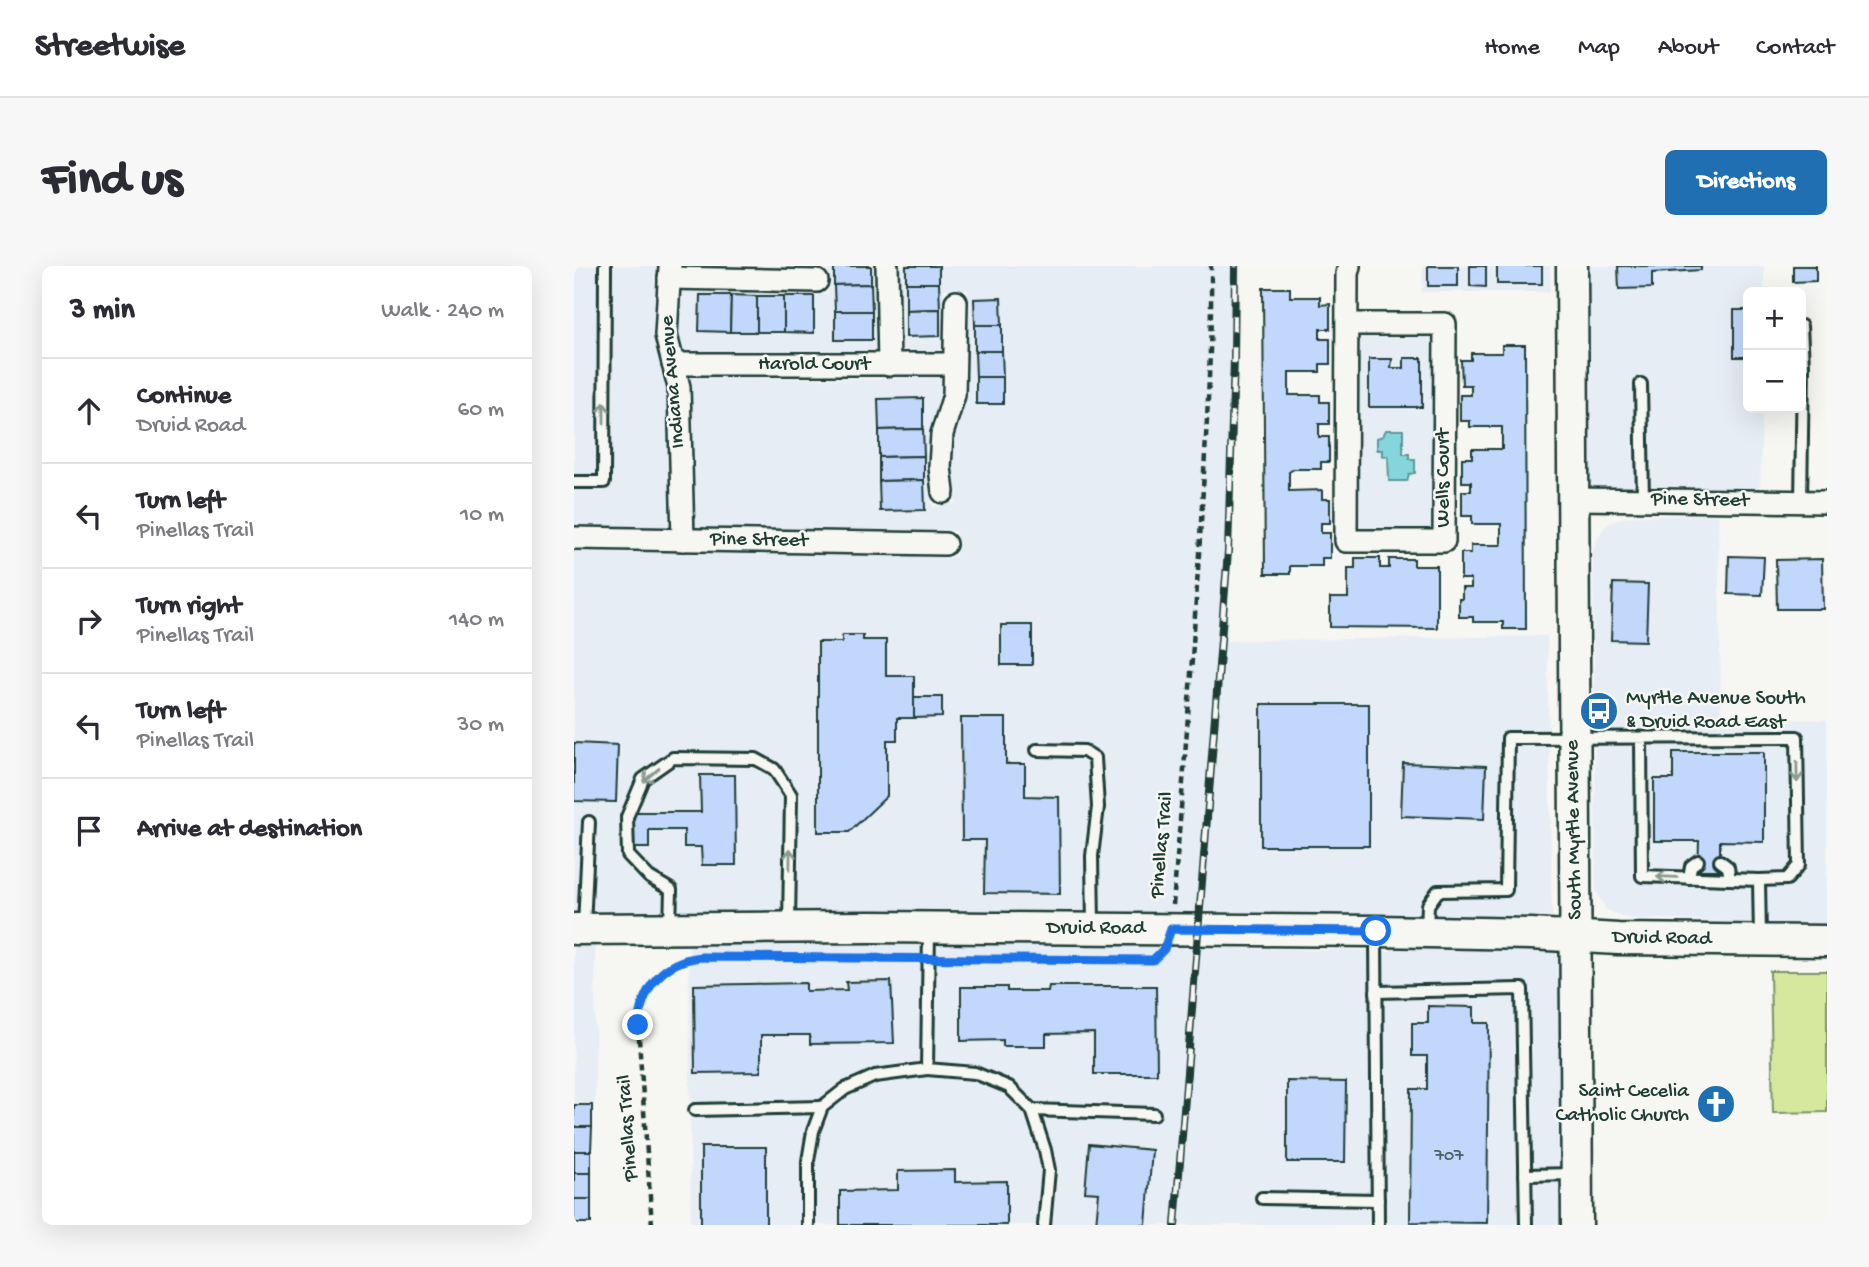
<!DOCTYPE html>
<html lang="en">
<head>
<meta charset="utf-8">
<style>
  body { margin:0; font-family:"Gochi Hand",sans-serif; background:#f7f7f7; color:#2b2b33 }
  .controls { position:absolute; right:21px; top:21px; display:grid; overflow:hidden; border-radius:10px; box-shadow:0 7px 28px #0002 }
  .controls button { width:63px; height:63px; display:grid; place-items:center; padding:0; border:0; border-bottom:2px solid #e1e1e2; background:#fff; color:#2b2b33; font:35px sans-serif }
  .stop { position:absolute; width:21px; height:21px; margin:-16px; border:5px solid #1a73e8; border-radius:50%; background:#fff }
  .stop.end { background:#1a73e8; border-color:#fff; box-shadow:0 2px 7px #0008 }
  .list { margin:0; padding:0; list-style:none }
  h2 { display:flex; justify-content:space-between; align-items:center; height:91px; margin:0; padding:0 28px; font-size:30px }
  h2 small { font-size:23px; font-weight:400; color:#7c7c81 }
  .list li { display:grid; grid-template-columns:46px 1fr auto; gap:21px; align-items:center; box-sizing:border-box; height:105px; padding:0 28px; border-top:2px solid #e1e1e2 }
  .list b { display:block; font-size:26px; white-space:nowrap }
  .list p { margin:0; font-size:23px; white-space:nowrap; color:#7c7c81 }
  .list em { font-size:23px; font-style:normal; color:#7c7c81 }
  .icon { flex:none; width:38px; height:38px; fill:none; stroke:currentColor; stroke-width:2; stroke-linecap:round; stroke-linejoin:round }
  .map { position:relative; flex:none; width:1253px; height:959px; overflow:hidden; border-radius:10px }
  header { display:flex; align-items:center; gap:42px; box-sizing:border-box; height:98px; padding:0 35px; background:#fff; border-bottom:2px solid #e1e1e2 }
  header strong { font-size:33px }
  nav { display:flex; gap:38px; margin-inline-start:auto; font-size:24px }
  .intro { display:flex; align-items:center; justify-content:space-between; box-sizing:border-box; height:168px; padding:0 42px }
  h1 { margin:0; font-size:49px }
  .button { padding:18px 32px; border-radius:10px; background:#1f6fb2; color:#fff; font-size:24px; font-weight:700 }
  main { display:flex; gap:42px; padding:0 42px }
  aside { flex:1; background:#fff; border-radius:10px; box-shadow:0 7px 28px #0002 }
  .map>svg:first-child { display:block }
  .built { fill:#e6edf5 }
  .green { fill:#d5e89d; stroke:#7a9268; stroke-width:2 }
  .water { fill:#85d6dc; stroke:#5c9999; stroke-width:2 }
  .building { fill:#c2d7fc; stroke:#1f3d34; stroke-width:2 }
  .lines { fill:none; stroke-linecap:round; stroke-linejoin:round }
  .lane-casing { stroke:#1f3d34; stroke-width:16 }
  .street-casing { stroke:#1f3d34; stroke-width:26 }
  .secondary-casing { stroke:#1f3d34; stroke-width:35 }
  .path { stroke:#1f3d34; stroke-width:4.5; stroke-dasharray:7 5; stroke-linecap:butt }
  .lane { stroke:#f6f6f2; stroke-width:10 }
  .street { stroke:#f6f6f2; stroke-width:21 }
  .secondary { stroke:#f6f6f2; stroke-width:30 }
  .rail-casing { stroke:#1f3d34; stroke-width:8 }
  .rail { stroke:#f6f6f2; stroke-width:5; stroke-dasharray:16; stroke-linecap:butt }
  .oneway { stroke:#8a9a93 }
  .route { stroke:#1a73e8; stroke-width:9 }
  .labels { text-anchor:middle; dominant-baseline:central; stroke-width:5; stroke-linejoin:round; paint-order:stroke }
  .number-label { font-size:18px; fill:#486466 }
  .street-label { font-size:21px; fill:#1f3d34; stroke:#f6f6f2 }
  .poi-label { font-size:21px; fill:#1f3d34; stroke:#f6f6f2; text-anchor:start }
</style>
</head>
<body>
<header>
<strong>Streetwise</strong>
<nav><a>Home</a><a>Map</a><a>About</a><a>Contact</a></nav>
</header>
<div class="intro"><h1>Find us</h1><a class="button">Directions</a></div>
<main>
<aside>
<h2>3 min<small>Walk · 240 m</small></h2>
<ul class="list">
<li><svg class="icon" aria-label="ahead" viewBox="0 0 24 24"><path d="M12 20V5M6 11l6-6 6 6"/></svg><div><b>Continue</b><p>Druid Road</p></div><em>60 m</em></li>
<li><svg class="icon" aria-label="left" viewBox="0 0 24 24"><path d="M17 20v-9H6M10 6l-5 5 5 5"/></svg><div><b>Turn left</b><p>Pinellas Trail</p></div><em>10 m</em></li>
<li><svg class="icon" aria-label="right" viewBox="0 0 24 24"><path d="M7 20v-9h11M14 6l5 5-5 5"/></svg><div><b>Turn right</b><p>Pinellas Trail</p></div><em>140 m</em></li>
<li><svg class="icon" aria-label="left" viewBox="0 0 24 24"><path d="M17 20v-9H6M10 6l-5 5 5 5"/></svg><div><b>Turn left</b><p>Pinellas Trail</p></div><em>30 m</em></li>
<li><svg class="icon" aria-label="arrive" viewBox="0 0 24 24"><path d="M6 21V4h12l-3 4 3 4H6"/></svg><div><b>Arrive at destination</b></div></li>
</ul>
</aside>
<div class="map">
<svg width="1253" height="959" viewBox="0 0 1253 959">
  <rect width="100%" height="100%" fill="#f6f6f2"/>
  <filter id="ink" filterUnits="userSpaceOnUse"><feTurbulence type="fractalNoise" baseFrequency=".0143" numOctaves="2"/><feDisplacementMap in="SourceGraphic" scale="14" xChannelSelector="R" yChannelSelector="G"/><feConvolveMatrix kernelMatrix="1 2 1 2 8 2 1 2 1" color-interpolation-filters="sRGB"/></filter>
  <g filter="url(#ink)">
    <g class="built">
      <path d="M0 0H83L80 68 87 100V111H90L94 123 97 261 0 259Z"/>
      <path d="M157 0H301L303 86 108 85 104 68 106 25 254 28V2Z"/>
      <path d="M325 0H667L653 375 973 370 978 650H0V286L382 291V265L121 261 117 121 115 111 303 113 369 111 368 126 356 167 354 203 359 241 382 237 377 200 380 171 392 129 394 24 370 23 369 85 326 86Z"/>
      <path d="M849 0H976V26H848Z"/>
      <path d="M1010 0H1190V26H1174V142H1188L1186 222 1014 220Z"/>
      <path d="M785 71H859V262H784Z"/>
      <path d="M1144 249 1147 453 1253 454V659L1052 652 1033 644 1022 625 1019 285 1024 271 1032 260 1045 253 1059 250Z"/>
      <path d="M115 675 642 678V682L817 685V679L990 683 991 959H117Z"/>
      <rect x="0" y="679" width="21" height="158"/>
    </g>
    <path class="green" d="M1196 705H1253V846L1199 847Z"/>
    <path class="water" d="M812 164H829V188H835V193H841V207L835 208 833 215H815L814 190H809V184H803V172L809 170Z"/>
    <g class="building">
      <path d="M260 0H297V18L260 19Z"/>
      <rect x="332" y="0" width="33" height="17"/>
      <rect x="854" y="0" width="30" height="20"/>
      <path d="M896 0H912V21L896 20Z"/>
      <rect x="923" y="0" width="45" height="18"/>
      <path d="M1044 0H1127V4L1078 7V22L1045 23Z"/>
      <path d="M1219 0H1242V15L1219 16Z"/>
      <path d="M332 17H365L366 43 332 44Z"/>
      <path d="M297 18 298 45H261L260 19Z"/>
      <path d="M689 22H716V31H746V39L756 38V63H746V73H756V98H746V106H715V129H746V136H755V158H745V171H755V196H747V203H720L715 206V225L748 224V233H756V257H747V267H756V292H748V300H716V308H691Z"/>
      <path d="M126 29H157L156 66 125 65Z"/>
      <path d="M157 29 183 30V66H156Z"/>
      <rect x="183" y="30" width="27" height="36"/>
      <path d="M210 30H240V67L210 66Z"/>
      <path d="M427 32 428 59H401L400 33Z"/>
      <path d="M366 43V70L332 71V44Z"/>
      <rect x="1160" y="44" width="14" height="47"/>
      <rect x="261" y="45" width="37" height="29"/>
      <rect x="401" y="59" width="27" height="26"/>
      <path d="M928 79H951L952 363H929V356H899V351H885V333H888V322H897V313H887V287H897V279H927V258H898V250H888V225H897V216H888V192H898V183H928V161H896V155H886V129H897V119H888L887 94H897V87H928Z"/>
      <path d="M401 85H428L429 111H402Z"/>
      <path d="M830 92H848V141H795V93H818L817 102H830Z"/>
      <rect x="402" y="111" width="27" height="27"/>
      <path d="M349 132V163L305 164 304 133Z"/>
      <path d="M349 163 350 190 305 191V164Z"/>
      <path d="M350 190V214L305 215V191Z"/>
      <path d="M350 214 351 244 306 245 305 215Z"/>
      <path d="M1155 290 1190 291 1188 329 1154 328Z"/>
      <path d="M781 292H806V302H815V293H840V300H863V362L756 361V332H774V302H781Z"/>
      <path d="M1248 293 1249 343H1203L1202 294Z"/>
      <path d="M1039 317 1074 318 1072 375 1037 374Z"/>
      <rect x="427" y="359" width="31" height="40"/>
      <path d="M268 369H289V374H312V410H340V452H323V474H313V530L275 566H244V376H268Z"/>
      <path d="M340 431H368V451L340 452Z"/>
      <rect x="687" y="438" width="108" height="142"/>
      <path d="M387 452H432V498H451V530L485 531 486 628 410 627 411 574H388Z"/>
      <path d="M0 477 44 479 42 536 0 535Z"/>
      <path d="M1099 486H1190V576L1146 575V604H1124L1125 575H1080V513H1099Z"/>
      <path d="M829 497 912 500 910 553 827 550Z"/>
      <path d="M126 509H161L162 599H128L127 581H110V564H75V582H58L57 546H127Z"/>
      <path d="M317 715 320 777 236 778V769H187V806L121 807 120 719 232 717V725L273 724 272 716Z"/>
      <path d="M475 720H582L583 808H520V767L472 768V780H429V774L387 775V721H433V725H474Z"/>
      <path d="M854 740 900 741V757H915L913 957 836 956 837 823H853V790H838V757H854Z"/>
      <path d="M713 815 772 816 771 896H713Z"/>
      <rect x="0" y="839" width="18" height="22"/>
      <path d="M0 861H18L17 885H0Z"/>
      <path d="M515 878 578 884 572 959H522L525 927 511 926Z"/>
      <rect x="127" y="881" width="65" height="78"/>
      <rect x="0" y="885" width="17" height="22"/>
      <path d="M381 904V916L433 915V959H266V925L324 924V905Z"/>
      <rect x="0" y="907" width="17" height="26"/>
      <rect x="0" y="933" width="17" height="24"/>
    </g>
    <g class="lines">
      <defs>
        <g id="lane">
          <path d="M1227 60 1229 100 1227 236"/>
          <path d="M1067 118 1069 234"/>
          <path d="M0 216H30L31 0"/>
          <path d="M463 484 510 485 521 492 524 541 518 590 519 660"/>
          <path d="M1146 595 1154 601 1156 613"/>
          <path d="M1115 612 1117 600 1124 595"/>
          <path d="M1185 614 1186 671"/>
          <path d="M10 660 15 556"/>
          <path d="M96 662 97 624 75 611 54 589 53 551 69 513 99 492 182 493 200 503 217 529 215 659"/>
          <path d="M853 663 854 639 864 625 932 624 934 472 1223 471 1225 599 1213 613 1185 614 1068 610 1067 472"/>
          <path d="M355 664 353 803 401 807 435 821 458 844 471 884 475 904 470 959"/>
          <path d="M802 668 804 959"/>
          <path d="M802 726 948 723 952 958"/>
          <path d="M121 844 248 841"/>
          <path d="M458 844 580 848"/>
          <path d="M951 909 1001 908"/>
          <path d="M688 932 804 934"/>
          <path d="M234 959V895L239 865 248 841 271 823 301 810 353 803"/>
        </g>
        <g id="street">
          <path d="M96 0 92 69 105 121 109 274"/>
          <path d="M313 0 315 99"/>
          <path d="M95 12 243 15"/>
          <path d="M773 58H871L870 275H772L773 8 775 0"/>
          <path d="M99 98H380"/>
          <path d="M369 226 366 201 368 168 380 129 382 36"/>
          <path d="M999 233 1253 236"/>
          <path d="M0 272 371 278"/>
        </g>
        <g id="secondary">
          <path d="M998 0 1003 959"/>
          <path d="M0 663 297 661 802 665 957 668 1044 673 1253 675"/>
        </g>
      </defs>
      <use href="#lane" class="lane-casing"/>
      <use href="#street" class="street-casing"/>
      <use href="#secondary" class="secondary-casing"/>
      <g class="path">
        <path d="M599 639C610 511 619 384 627 256 632 171 638 85 637 0"/>
        <path d="M368 693 579 694 584 689"/>
        <path d="M78 959 64 759C68 722 88 695 127 691L341 693"/>
      </g>
      <use href="#lane" class="lane"/>
      <use href="#street" class="street"/>
      <use href="#secondary" class="secondary"/>
      <defs>
        <path id="rail" d="M601 959 654 285 660 92 661 0"/>
      </defs>
      <use href="#rail" class="rail-casing"/>
      <use href="#rail" class="rail"/>
    </g>
    <defs><path id="oneway-shaft" d="M-6 0H5M1.5-3L5.5 0L1.5 3" fill="none" stroke-width="1.6" stroke-linecap="round" stroke-linejoin="round" transform="scale(1.75)"/></defs>
    <g class="oneway">
      <use href="#oneway-shaft" transform="translate(30 147) rotate(-90)"/>
      <use href="#oneway-shaft" transform="translate(1223 506) rotate(89)"/>
      <use href="#oneway-shaft" transform="translate(77 509) rotate(140)"/>
      <use href="#oneway-shaft" transform="translate(216 593) rotate(-89)"/>
      <use href="#oneway-shaft" transform="translate(1093 611) rotate(-178)"/>
    </g>
  </g>
  <g class="lines" filter="url(#ink)">
    <path class="route" d="M64 759C68 722 88 695 127 691L579 694 590 683 597 663 802 665"/>
  </g>
  <defs>
    <symbol id="bus-disc" viewBox="-11 -11 22 22"><circle r="9.5" fill="#1f6fb2" stroke="#f6f6f2"/><path d="M-5-6H5V4H4V6H2V4H-2V6H-4V4H-5ZM-3.5-4V0h7V-4ZM-3.5 1.2v1.5H-2V1.2ZM2 1.2v1.5H3.5V1.2Z" fill="#fff"/></symbol>
    <symbol id="church-disc" viewBox="-11 -11 22 22"><circle r="9.5" fill="#1f6fb2" stroke="#f6f6f2"/><path d="M-1.2-6h2.4v3.5h3.3v2.4h-3.3V6h-2.4V-.1h-3.3v-2.4h3.3Z" fill="#fff"/></symbol>
  </defs>
  <g fill-rule="evenodd">
    <use href="#bus-disc" x="1003" y="423" width="44" height="44"/>
    <use href="#church-disc" x="1120" y="816" width="44" height="44"/>
  </g>
  <g class="labels">
    <g class="number-label">
      <text x="875" y="890">707</text>
    </g>
    <g class="street-label">
      <text x="240" y="99">Harold Court</text>
      <text transform="translate(100 116) rotate(-95)">Indiana Avenue</text>
      <text transform="translate(870 212) rotate(-90)">Wells Court</text>
      <text transform="translate(1126 235) rotate(1)">Pine Street</text>
      <text transform="translate(185 275) rotate(1)">Pine Street</text>
      <text transform="translate(1001 564) rotate(-91)">South Myrtle Avenue</text>
      <text transform="translate(589 579) rotate(-85)">Pinellas Trail</text>
      <text x="522" y="663">Druid Road</text>
      <text transform="translate(1088 673) rotate(1)">Druid Road</text>
      <text transform="translate(55 862) rotate(-94)">Pinellas Trail</text>
    </g>
    <g class="poi-label">
      <text x="1052" y="433">Myrtle Avenue South<tspan x="1052" dy="24">&amp; Druid Road East</tspan></text>
      <text x="1115" y="826" text-anchor="end">Saint Cecelia<tspan x="1115" dy="24">Catholic Church</tspan></text>
    </g>
  </g>
</svg>
<div class="controls">
<button>+</button>
<button>−</button>
</div>
<div class="stop" style="left:802px;top:665px"></div>
<div class="stop end" style="left:64px;top:759px"></div>
</div>
</main>
</body>
</html>
